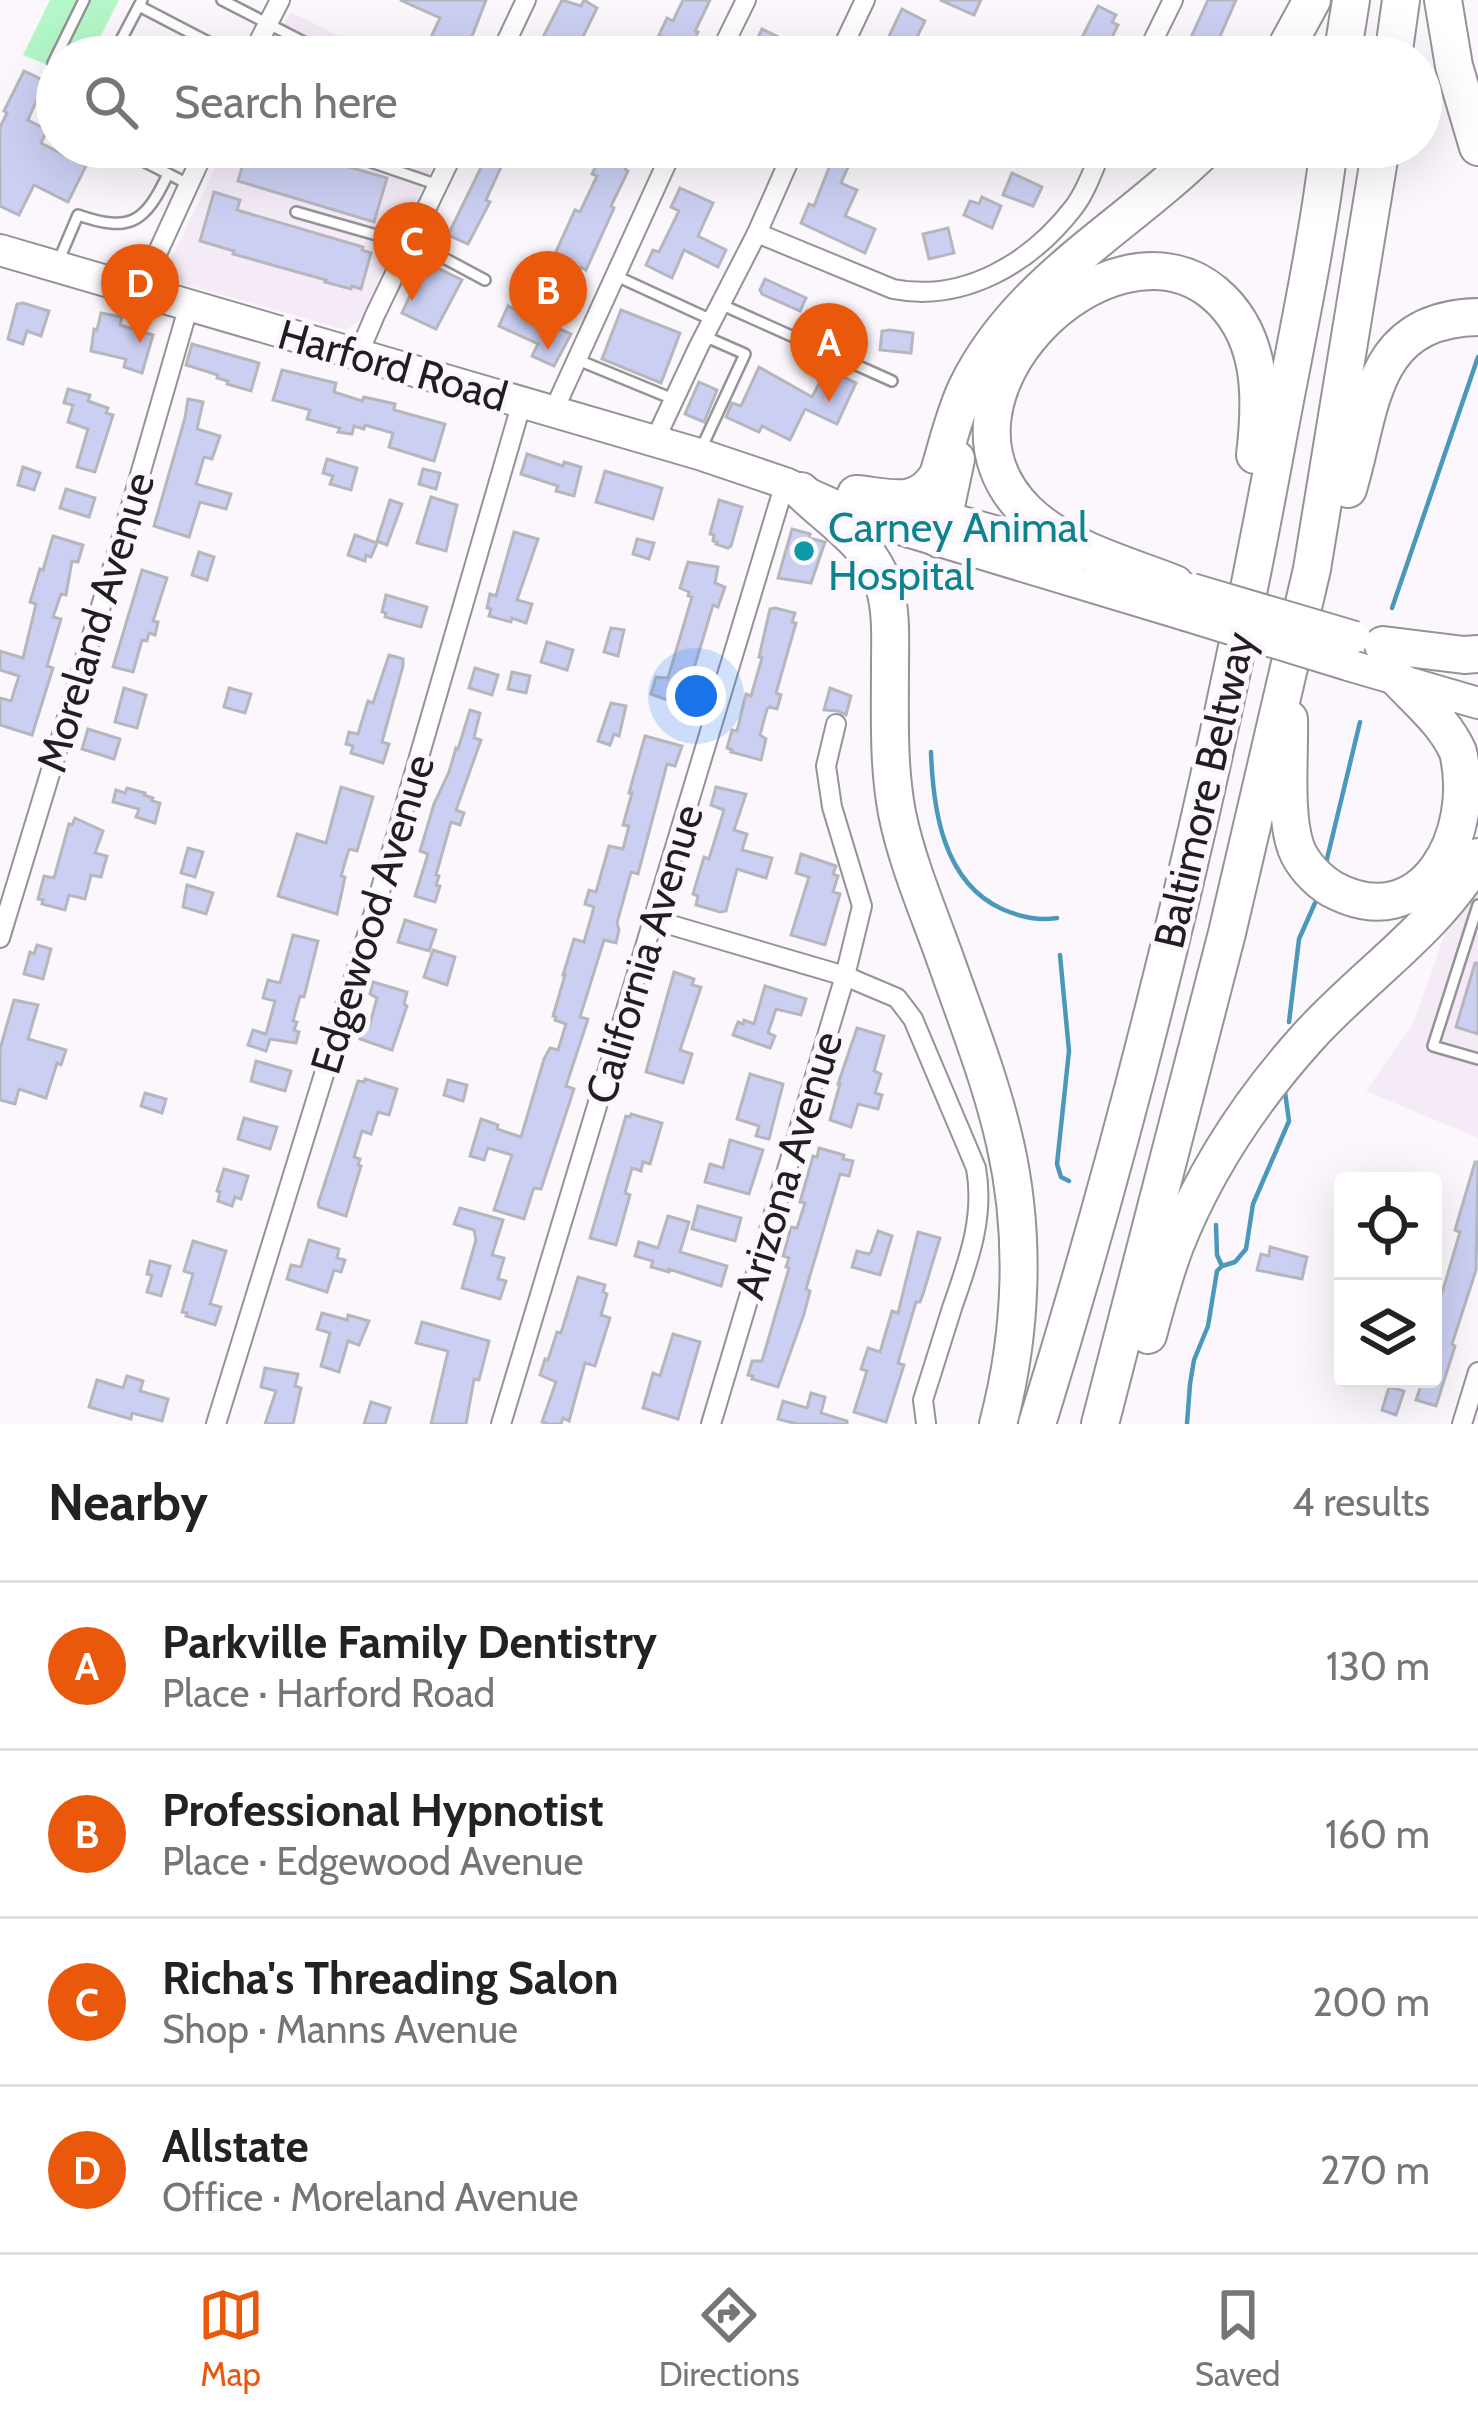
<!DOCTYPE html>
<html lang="en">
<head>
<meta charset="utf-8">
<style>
  body { margin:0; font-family:Cabin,sans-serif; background:#f2f2f2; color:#222 }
  .controls { position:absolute; right:36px; bottom:36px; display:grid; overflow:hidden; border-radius:12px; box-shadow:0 12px 48px #0002 }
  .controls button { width:108px; height:108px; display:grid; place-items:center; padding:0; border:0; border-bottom:3px solid #e0e0e0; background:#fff; color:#222; font:60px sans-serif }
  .you { position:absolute; left:696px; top:696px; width:42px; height:42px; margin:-30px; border:9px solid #fff; border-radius:50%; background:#1a73e8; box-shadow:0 0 0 18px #1a73e833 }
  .badge { display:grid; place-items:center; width:78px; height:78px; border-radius:50%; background:#ea580c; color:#fff; font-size:39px; font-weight:700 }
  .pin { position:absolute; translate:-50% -99px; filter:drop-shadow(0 3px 6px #0008) }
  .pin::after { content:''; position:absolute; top:63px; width:42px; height:36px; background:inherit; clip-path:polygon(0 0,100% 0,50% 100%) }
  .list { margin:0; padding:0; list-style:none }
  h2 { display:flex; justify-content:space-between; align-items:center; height:156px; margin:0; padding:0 48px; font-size:51px }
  h2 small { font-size:39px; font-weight:400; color:#767676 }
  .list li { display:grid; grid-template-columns:78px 1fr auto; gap:36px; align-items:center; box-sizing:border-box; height:168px; padding:0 48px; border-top:3px solid #e0e0e0 }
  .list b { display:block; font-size:45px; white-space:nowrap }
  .list p { margin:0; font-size:39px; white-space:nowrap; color:#767676 }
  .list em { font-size:39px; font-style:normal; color:#767676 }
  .icon { flex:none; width:66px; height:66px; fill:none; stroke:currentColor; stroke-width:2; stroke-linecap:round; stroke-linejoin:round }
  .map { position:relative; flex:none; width:1478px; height:1424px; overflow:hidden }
  .search { position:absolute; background:#fff; box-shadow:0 12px 48px #0002; left:36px; right:36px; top:36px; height:132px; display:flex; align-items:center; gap:30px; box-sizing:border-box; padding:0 42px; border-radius:66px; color:#767676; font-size:45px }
  .sheet { height:828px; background:#fff }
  nav { display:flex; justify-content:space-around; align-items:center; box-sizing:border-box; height:168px; border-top:3px solid #e0e0e0; background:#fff; font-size:33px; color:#767676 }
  nav a { display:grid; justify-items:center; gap:6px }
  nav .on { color:#ea580c }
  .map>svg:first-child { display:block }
  .built { fill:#f4ebf7 }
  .green { fill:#b3f7c8 }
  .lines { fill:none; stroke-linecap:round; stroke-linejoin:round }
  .stream { stroke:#4c98bb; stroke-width:4.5 }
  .building { fill:#cbcff2; stroke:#b6b7bd; stroke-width:3 }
  .lane-casing { stroke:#969398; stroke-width:14 }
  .street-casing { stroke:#969398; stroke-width:22 }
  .primary-casing { stroke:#969398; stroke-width:34 }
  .highway-casing { stroke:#969398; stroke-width:40 }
  .lane { stroke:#fff; stroke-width:9 }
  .street { stroke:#fff; stroke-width:18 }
  .primary { stroke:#fff; stroke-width:30 }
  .highway { stroke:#fff; stroke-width:36 }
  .primary-bridge-casing { stroke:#969398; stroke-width:34; stroke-linecap:butt }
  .primary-bridge { stroke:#fff; stroke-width:30 }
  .culture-dot { fill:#0f9aa8; stroke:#fbf7fd; stroke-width:4.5 }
  .labels { text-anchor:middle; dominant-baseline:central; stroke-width:10; stroke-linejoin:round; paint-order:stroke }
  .street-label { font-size:42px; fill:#201e20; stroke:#fbf7fd }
  .culture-label { font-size:42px; fill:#0d838f; stroke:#fbf7fd; text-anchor:start }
</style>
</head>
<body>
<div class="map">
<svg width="1478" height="1424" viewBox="0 0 1478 1424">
  <rect width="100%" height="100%" fill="#fbf7fd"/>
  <g class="built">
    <path d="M290 12 371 51 368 57H268Z"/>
    <path d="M225 147H402L434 163 360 320 346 330 162 278Z"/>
    <path d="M1478 878V1138L1366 1091 1413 1024 1450 920Z"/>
  </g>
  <path class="green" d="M50 0H119L90 57H57L45 64 23 55Z"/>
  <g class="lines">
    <g class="stream">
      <path d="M1392 608 1478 357"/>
      <path d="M931 752C933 810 943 882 1002 909 1020 917 1037 921 1057 918"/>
      <path d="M1326 863 1360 722"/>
      <path d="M1060 955 1069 1051 1057 1164 1061 1177 1069 1181"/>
      <path d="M1289 1022 1299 939 1315 903"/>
      <path d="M1216 1225 1217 1255 1222 1266"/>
      <path d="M1187 1424 1190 1384 1194 1360 1208 1326 1217 1271 1222 1266 1235 1262 1246 1249 1253 1204 1289 1121 1285 1092"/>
    </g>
  </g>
  <g class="building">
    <path d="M400 0H486L464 57H430L432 53 425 50 440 18Z"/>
    <path d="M562 0 581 6 584 0 597 8 573 57 541 41Z"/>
    <path d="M683 0H710L695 31 698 32 687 57H657L665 38 659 35 667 18 673 21Z"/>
    <path d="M940 0H981L974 15Z"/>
    <path d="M1208 0H1236L1217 43 1228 48 1223 57H1182Z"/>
    <path d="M1098 6 1116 15 1112 22 1118 25 1104 54 1111 57H1072Z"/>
    <path d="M902 9 925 21 907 57H879Z"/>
    <path d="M762 29 793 44 787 57H777L754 46Z"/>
    <path d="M24 71 45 81 28 120 47 130 41 143 86 166 68 202 34 185 19 215 0 206V127L7 113 4 111Z"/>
    <path d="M248 147H281L387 178 374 222 238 181Z"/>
    <path d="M491 147H510L486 200 490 202 468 244 448 235Z"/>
    <path d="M605 147H631L629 151 632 152 625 169 628 171 611 206 614 208 586 270 581 267 567 296 542 284 557 257 554 256 575 210 580 212 597 176 592 174Z"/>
    <path d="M837 147H857L841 183 857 190 845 216 875 229 865 253 801 223 809 204 814 206Z"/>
    <path d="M1012 173 1042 187 1033 206 1003 195Z"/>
    <path d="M680 188 713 203 698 236 726 250 718 267 684 250 672 278 646 265 653 250 659 252 679 211 671 207Z"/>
    <path d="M214 192 240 200 237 210 363 247 362 250 371 253 361 289 352 286 351 289 325 282 326 280 233 254 234 251 200 241Z"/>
    <path d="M982 197 1001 206 992 228 964 215 970 201 979 204Z"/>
    <path d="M948 228 954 253 929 259 923 234Z"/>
    <path d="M425 262 462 280 436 329 402 313Z"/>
    <path d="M765 279 806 298 800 311 762 294 760 290Z"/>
    <path d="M23 303 49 311 41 336 27 331 23 344 8 339 17 304Z"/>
    <path d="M508 306 571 334 554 366 532 356 538 344 499 326Z"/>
    <path d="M621 310 680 333 661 383 602 359Z"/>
    <path d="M101 313 122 317 120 325 153 335 142 373 124 367 126 359 91 351 94 329 97 330Z"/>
    <path d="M890 330 913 333 911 353 880 350 882 331Z"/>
    <path d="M192 344 259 363 251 391 227 384 228 381 217 378 218 375 186 365Z"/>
    <path d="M759 367 812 397 827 369 856 383 837 424 805 409 790 440 762 426 759 432 726 417 732 403 741 406Z"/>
    <path d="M282 370 336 383 334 392 362 401 364 397 395 404 394 410 445 424 434 461 389 447 393 433 365 425 364 429 354 426 352 434 338 432 340 428 307 419 310 410 273 400Z"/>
    <path d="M699 382 717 390 704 422 685 414Z"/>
    <path d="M68 389 90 395 88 401 108 408 106 413 113 415 95 472 77 467 88 429 68 422 73 405 64 403Z"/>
    <path d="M188 399 203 402 197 429 220 436 212 459 204 457 196 484 231 494 226 509 200 502 189 537 154 526 185 418Z"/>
    <path d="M527 454 563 466 564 462 581 467 574 496 556 491 558 486 521 474Z"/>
    <path d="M327 459 357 468 351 490 330 484 333 476 323 473Z"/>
    <path d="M23 467 40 473 34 490 18 485Z"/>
    <path d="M423 469 440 473 436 489 419 484Z"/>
    <path d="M605 471 662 488 653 519 596 502Z"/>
    <path d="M66 489 95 498 89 517 60 508Z"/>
    <path d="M431 497 457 505 446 551 417 543Z"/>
    <path d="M390 500 402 504 387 545 377 541Z"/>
    <path d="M719 500 742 507 731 546 728 548 716 544 717 542 713 541 714 535 710 534Z"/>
    <path d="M792 529 810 534 809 538 825 542 811 583 778 578Z"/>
    <path d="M514 532 538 539 517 600 532 604 526 623 512 618 511 622 489 616 491 609 487 608 490 594 496 596Z"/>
    <path d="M355 535 377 543 371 557 366 555 365 561 348 555Z"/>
    <path d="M53 536 83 545 78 562 72 561 66 595 61 594 53 617 61 619 47 666 53 668 32 735 0 725V698L11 701 19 676 0 670V651L23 658 36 604 30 602 40 569 43 570Z"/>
    <path d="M637 539 654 543 649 559 633 554Z"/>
    <path d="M199 552 214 557 207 580 192 575Z"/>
    <path d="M688 562 718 567 715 583 725 587 718 607 713 605 689 685 699 688 692 709 651 694 656 677 668 678 692 597 688 596 689 592 680 588Z"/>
    <path d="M142 570 167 578 153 621 158 622 155 635 149 633 147 641 142 640 133 672 113 667Z"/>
    <path d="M386 595 427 607 421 627 385 617 386 613 382 612Z"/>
    <path d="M775 608 795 613 792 622 796 623 776 693 781 695 777 709 770 707 767 709 760 735 766 739 761 760 731 752 732 750 727 748 732 730 737 731 746 694 751 696 762 658 759 657 770 609Z"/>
    <path d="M611 628 624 630 618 656 604 652Z"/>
    <path d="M547 642 573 650 567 670 541 662Z"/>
    <path d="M389 655 403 659V666L382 742 389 744 383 763 351 753 353 746 346 744 349 732 358 734 368 701 373 703Z"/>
    <path d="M475 668 498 675 492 695 469 688Z"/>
    <path d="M512 672 530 676 526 693 508 689Z"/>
    <path d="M124 688 146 695 137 728 115 722Z"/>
    <path d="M229 688 251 694 245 713 224 707Z"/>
    <path d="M830 688 851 696 846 715 838 711 824 710Z"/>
    <path d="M611 703 626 706 619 736 614 734 610 745 598 741Z"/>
    <path d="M470 710 480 713 474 738 481 740 456 810 464 813 460 825 451 822 436 875 439 876 436 885 440 886 435 902 415 896 428 854 420 851 434 804 449 772 456 748 458 749Z"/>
    <path d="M88 729 120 739 114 759 82 749Z"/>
    <path d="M645 736 682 746 675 766 667 764 638 874 631 872 617 923 619 930 616 943 604 940 580 1017 588 1019 566 1086 574 1089 541 1189 535 1188 533 1190 524 1219 494 1210 512 1155 488 1148 484 1160 470 1156 481 1119 498 1125 497 1129 521 1137 544 1059 550 1048 558 1050 566 1024 555 1020 556 1017 553 1016 565 975H563L574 939 584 942 594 907 585 904 589 890 596 892 609 846 623 849 629 826 623 825 632 793H629Z"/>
    <path d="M341 787 373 797 357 851 349 849 341 876 345 877 337 914 278 896 297 834 326 843Z"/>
    <path d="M716 787 746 794 734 830 747 834 742 850 772 858 766 878 737 869 726 911 720 912 696 905 698 896 693 894 704 857 709 859 724 810 711 805Z"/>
    <path d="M127 788 145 793 144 795 153 798 152 801 160 803 155 823 136 817 139 809 113 802 116 790 125 793Z"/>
    <path d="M75 818 103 831 95 853 107 856 101 877 91 875 85 899 69 895 65 910 42 904 43 900 38 899 44 876 54 878 69 824 72 825Z"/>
    <path d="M188 848 203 852 195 877 181 873Z"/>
    <path d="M801 854 836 866 833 874 838 876 833 892 840 894 825 945 791 935 809 877 796 873Z"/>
    <path d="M187 885 213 893 206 914 183 907Z"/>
    <path d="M405 920 436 930 429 951 398 942Z"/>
    <path d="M293 935 318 941 304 997 300 996 293 1021 297 1022 294 1030 299 1032 296 1043 270 1039 266 1051 248 1045 253 1030 266 1034 275 1001 263 998 268 980 280 983Z"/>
    <path d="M37 945 51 949 43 979 24 974 30 952 34 954Z"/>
    <path d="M433 950 455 957 447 985 424 977Z"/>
    <path d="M1475 963H1478V1034L1456 1027Z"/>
    <path d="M674 972 694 979 692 985 701 987 680 1050 692 1054 683 1083 646 1072Z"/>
    <path d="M373 982 407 992 404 1004 407 1006 392 1050 360 1039 364 1025 369 1027 377 998 370 994Z"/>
    <path d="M765 986 806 999 801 1015 776 1009 768 1033 775 1036 770 1048 733 1035 738 1022 743 1024 744 1020 754 1024Z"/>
    <path d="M14 1000 38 1005 28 1039 66 1050 61 1065 57 1063 46 1098 19 1089 15 1104 0 1100V1049Z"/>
    <path d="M857 1028 884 1036 874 1071 881 1074 875 1093 882 1095 878 1109 858 1104 851 1127 830 1120 840 1084H838Z"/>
    <path d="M256 1061 291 1071 285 1091 251 1081Z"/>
    <path d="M750 1074 783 1084 769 1139 756 1136 759 1126 737 1119Z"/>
    <path d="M365 1079 397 1089 389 1115 378 1112 371 1134 362 1131 354 1157 360 1159 358 1165 361 1166 346 1216 319 1207 318 1204 358 1081 364 1082Z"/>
    <path d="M448 1080 467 1085 463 1101 444 1095Z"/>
    <path d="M145 1093 166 1099 162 1113 141 1106Z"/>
    <path d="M631 1114 662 1123 650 1164 643 1162 641 1171 632 1168 625 1193 630 1195 616 1245 590 1238 626 1116 630 1117Z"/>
    <path d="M244 1118 277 1127 270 1149 238 1139Z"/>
    <path d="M730 1140 763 1150 749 1194 705 1182 710 1164 723 1168Z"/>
    <path d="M819 1148 844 1155 843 1159 853 1161 849 1176 840 1174 806 1289 810 1291 804 1314 778 1387 752 1379 753 1376 748 1375 752 1361H762L789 1268 786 1267 789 1258 783 1256 791 1227 797 1228 805 1203 800 1202 813 1156 817 1157Z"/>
    <path d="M1475 1162H1478L1476 1270 1452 1344 1455 1346 1436 1406 1416 1400 1423 1379H1433V1323L1436 1311 1433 1310V1302L1436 1291 1442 1293 1460 1232 1455 1230Z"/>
    <path d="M224 1169 248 1176 241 1199 235 1197 232 1206 218 1201 220 1192 217 1191Z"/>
    <path d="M698 1206 741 1218 735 1241 692 1229Z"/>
    <path d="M460 1208 503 1220 492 1255 504 1258 498 1279 506 1281 500 1299 462 1288 476 1240 474 1230 454 1224Z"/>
    <path d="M668 1216 689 1222 680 1252 727 1266 721 1286 669 1269V1272L651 1267 653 1261 635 1256 639 1242 658 1248Z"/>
    <path d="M878 1231 892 1236 880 1275 852 1267 857 1251 869 1254 871 1252Z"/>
    <path d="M918 1232 940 1238 923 1294 920 1302H916L898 1363 904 1365 886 1422 854 1412 867 1371 861 1369 868 1348 880 1352 892 1311 898 1313Z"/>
    <path d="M309 1240 339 1249 337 1258 345 1260 341 1272 334 1270 327 1292 287 1279 291 1265 301 1267Z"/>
    <path d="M193 1241 226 1251 210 1304 221 1307 215 1325 186 1316 187 1313 182 1312 193 1274 184 1271Z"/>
    <path d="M1270 1247 1307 1257 1302 1279 1257 1270 1261 1254 1269 1256Z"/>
    <path d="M150 1261 170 1266 161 1296 147 1292 152 1275 147 1274Z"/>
    <path d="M578 1277 605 1285 603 1292 607 1294 601 1315 610 1318 595 1366 585 1363 569 1421 563 1418 561 1424H549L542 1422 556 1382 540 1375 545 1359 548 1360 557 1332 561 1333Z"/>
    <path d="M322 1313 347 1320 348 1315 369 1321 359 1345 348 1341 339 1372 321 1366 330 1333 317 1329Z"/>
    <path d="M422 1322 489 1341 479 1380 474 1379 466 1424H431L448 1351 416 1343Z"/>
    <path d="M673 1334 700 1342 678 1419 643 1408 653 1373 660 1376Z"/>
    <path d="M265 1368 298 1374 295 1386 301 1388 293 1424H265L276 1391 261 1387Z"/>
    <path d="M127 1376 143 1381 140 1391 168 1399 162 1421 132 1413 131 1419 89 1407 97 1380 123 1388Z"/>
    <path d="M1389 1387 1404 1391 1396 1415 1382 1410Z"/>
    <path d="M811 1393 825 1397 821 1413 847 1421V1424H797L778 1419 783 1401 807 1408Z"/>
    <path d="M371 1402 390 1408 385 1424H364Z"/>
  </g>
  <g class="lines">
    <defs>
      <g id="lane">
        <path d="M222 0 325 53 323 57"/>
        <path d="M139 6 237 57"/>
        <path d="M112 57 142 0"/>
        <path d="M57 65 53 63 84 0"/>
        <path d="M57 114V117"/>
        <path d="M116 147 188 184"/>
        <path d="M327 147 438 185"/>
        <path d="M296 212 429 250 485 280"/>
        <path d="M58 262 78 215C130 233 145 223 168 174"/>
        <path d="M614 275 712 320"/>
        <path d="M720 304 892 381"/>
        <path d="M578 360 673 399"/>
        <path d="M701 449 745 354 704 336"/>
        <path d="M1478 905 1433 1046 1478 1059"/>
      </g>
      <g id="street">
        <path d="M251 57 280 0"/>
        <path d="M499 57 526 0"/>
        <path d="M718 57 746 0"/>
        <path d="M838 57 865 0"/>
        <path d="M1145 57 1173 0"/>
        <path d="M757 233 893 289C964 303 1031 263 1074 207 1087 190 1094 167 1103 147"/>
        <path d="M140 291 206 147"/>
        <path d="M358 355 375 315 456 147"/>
        <path d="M553 412 674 147"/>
        <path d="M654 442 699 346 757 233 795 147"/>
        <path d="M654 920 845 976 897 998 913 1019 976 1168C985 1218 968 1262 952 1308 942 1339 933 1369 923 1400L926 1423"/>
        <path d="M0 938 122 537 189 305"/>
        <path d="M216 1424 372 919 522 402"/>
        <path d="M501 1424 785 483"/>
        <path d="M711 1424 845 976 862 906 832 807 826 766 836 724"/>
        <path d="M1462 1424 1478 1372"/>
      </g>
      <g id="primary">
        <path d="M0 250 699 454 785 483 860 517 1185 615"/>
        <path d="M921 510 1077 555"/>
        <path d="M1348 665 1478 703"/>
      </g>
      <g id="highway">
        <path d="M1443 0 1454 66 1478 147"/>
        <path d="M1281 57 1312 0"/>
        <path d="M1342 57 1351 0"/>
        <path d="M1393 57 1401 0"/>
        <path d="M1348 489C1372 411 1368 319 1478 317"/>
        <path d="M801 491C831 521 870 542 884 586 892 612 890 640 890 667 890 716 888 765 897 813 907 863 929 913 946 961 967 1021 991 1081 1005 1143 1026 1235 1022 1333 998 1424"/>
        <path d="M856 494C890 497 917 509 938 475 947 446 954 414 967 387 1018 282 1127 227 1207 147"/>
        <path d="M939 539 956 459"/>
        <path d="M1175 584C1127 565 1065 549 1027 512 911 399 1109 206 1214 293 1263 334 1262 397 1255 455"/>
        <path d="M1383 645 1464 655 1478 654"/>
        <path d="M1289 719C1290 755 1284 815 1296 848 1302 864 1317 880 1332 889 1423 938 1478 835 1458 752 1446 724 1420 702 1400 681"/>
        <path d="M1148 1335C1156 1305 1164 1275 1175 1246 1205 1170 1253 1098 1308 1037 1364 975 1435 930 1478 857"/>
        <path d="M1037 1424C1137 1102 1216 774 1277 443 1295 345 1317 246 1329 147"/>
        <path d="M1100 1424 1227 933 1312 569 1381 147"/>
      </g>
    </defs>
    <use href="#lane" class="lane-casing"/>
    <use href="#street" class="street-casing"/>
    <use href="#primary" class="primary-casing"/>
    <use href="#highway" class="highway-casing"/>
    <use href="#lane" class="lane"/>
    <use href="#street" class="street"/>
    <use href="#primary" class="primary"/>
    <use href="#highway" class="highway"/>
    <defs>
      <g id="primary-bridge">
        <path d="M1192 589 1355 637"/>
        <path d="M1185 615 1348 665"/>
      </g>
    </defs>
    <use href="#primary-bridge" class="primary-bridge-casing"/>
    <use href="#primary-bridge" class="primary-bridge"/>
  </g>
  <circle class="culture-dot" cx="804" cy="551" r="12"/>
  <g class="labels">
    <g class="street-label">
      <text transform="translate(393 365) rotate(16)">Harford Road</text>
      <text transform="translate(95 622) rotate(-73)">Moreland Avenue</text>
      <text transform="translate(1204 790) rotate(-77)">Baltimore Beltway</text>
      <text transform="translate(372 914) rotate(-73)">Edgewood Avenue</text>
      <text transform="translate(644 954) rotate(-73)">California Avenue</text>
      <text transform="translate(788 1165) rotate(-73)">Arizona Avenue</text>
    </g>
    <g class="culture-label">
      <text x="828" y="527">Carney Animal<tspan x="828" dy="48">Hospital</tspan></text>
    </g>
  </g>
</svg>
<div class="controls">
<button><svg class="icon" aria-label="locate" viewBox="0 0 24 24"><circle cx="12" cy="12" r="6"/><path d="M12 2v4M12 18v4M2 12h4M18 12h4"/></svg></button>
<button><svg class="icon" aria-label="layers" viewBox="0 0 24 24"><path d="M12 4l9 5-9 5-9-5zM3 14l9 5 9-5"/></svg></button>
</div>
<div class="you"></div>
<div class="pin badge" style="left:829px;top:402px">A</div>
<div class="pin badge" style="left:548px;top:350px">B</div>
<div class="pin badge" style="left:412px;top:301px">C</div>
<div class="pin badge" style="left:140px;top:343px">D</div>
<div class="search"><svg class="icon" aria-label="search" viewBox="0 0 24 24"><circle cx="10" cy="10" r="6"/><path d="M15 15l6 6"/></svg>Search here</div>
</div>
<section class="sheet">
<h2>Nearby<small>4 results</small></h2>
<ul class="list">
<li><span class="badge">A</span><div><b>Parkville Family Dentistry</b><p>Place · Harford Road</p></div><em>130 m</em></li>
<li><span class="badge">B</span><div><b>Professional Hypnotist</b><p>Place · Edgewood Avenue</p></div><em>160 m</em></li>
<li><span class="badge">C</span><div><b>Richa's Threading Salon</b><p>Shop · Manns Avenue</p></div><em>200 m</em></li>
<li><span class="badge">D</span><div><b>Allstate</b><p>Office · Moreland Avenue</p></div><em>270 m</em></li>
</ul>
</section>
<nav>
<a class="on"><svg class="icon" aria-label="map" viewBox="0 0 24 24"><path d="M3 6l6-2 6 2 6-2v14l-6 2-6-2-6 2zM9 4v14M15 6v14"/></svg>Map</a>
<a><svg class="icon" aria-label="directions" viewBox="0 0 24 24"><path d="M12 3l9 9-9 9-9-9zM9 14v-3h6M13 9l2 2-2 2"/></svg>Directions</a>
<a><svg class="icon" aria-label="saved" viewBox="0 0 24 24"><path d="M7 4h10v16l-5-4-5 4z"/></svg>Saved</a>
</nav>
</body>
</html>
